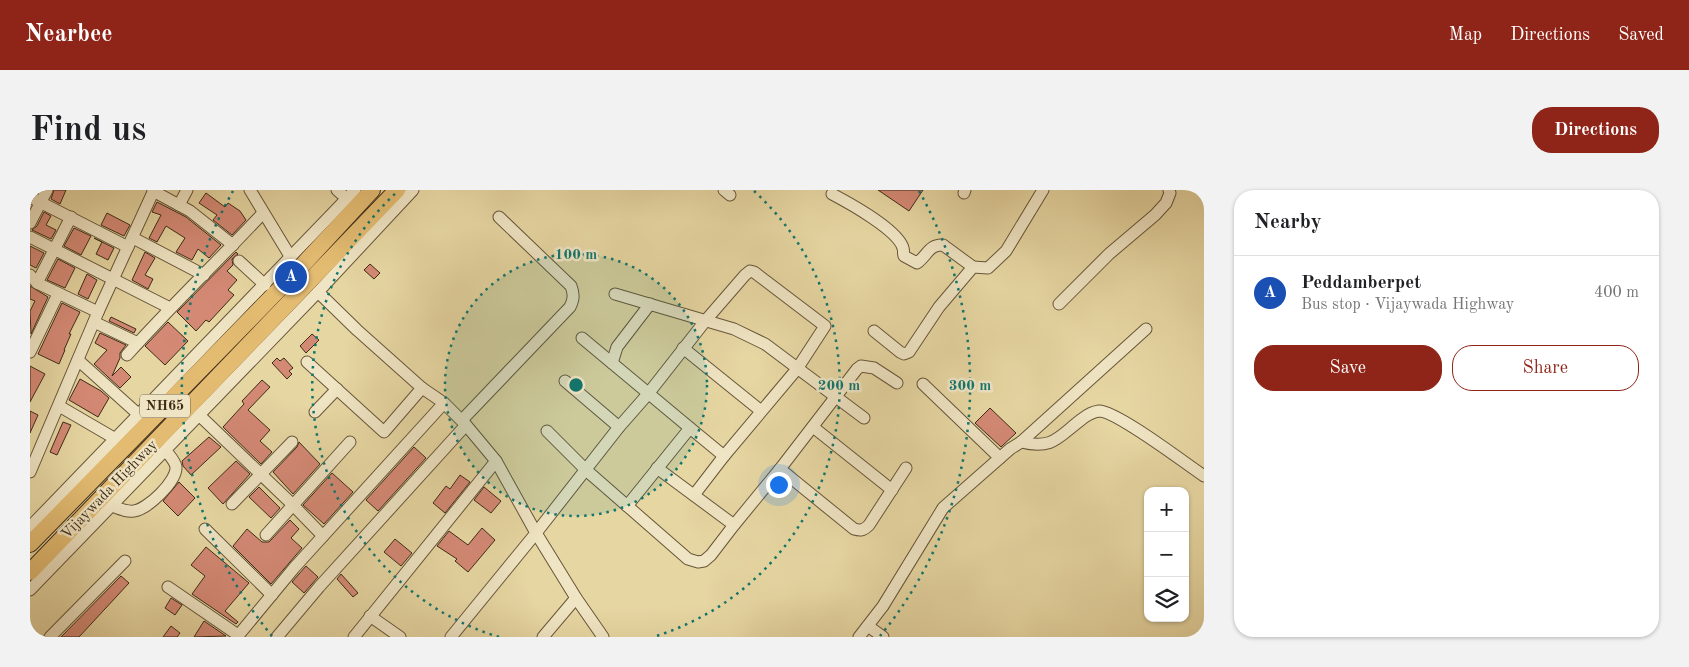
<!DOCTYPE html>
<html lang="en">
<head>
<meta charset="utf-8">
<style>
  body { margin:0; font-family:"Old Standard TT",serif; background:#f2f2f2; color:#202124 }
  .controls { position:absolute; right:15px; bottom:15px; display:grid; overflow:hidden; border-radius:10px; box-shadow:0 1px 4px #0004 }
  .controls button { width:45px; height:45px; display:grid; place-items:center; padding:0; border:0; border-bottom:1px solid #e0e0e0; background:#fff; color:#202124; font:25px sans-serif }
  .you { position:absolute; left:748px; top:294px; width:18px; height:18px; margin:-12px; border:4px solid #fff; border-radius:50%; background:#1a73e8; box-shadow:0 0 0 8px #1a73e833 }
  .badge { display:grid; place-items:center; width:32px; height:32px; border-radius:50%; background:#8f2418; color:#fff; font-size:16px; font-weight:700 }
  .pin { position:absolute; translate:-50% -50%; border:2px solid #fff; box-shadow:0 1px 5px #0006 }
  .list { margin:0; padding:0; list-style:none }
  h2 { display:flex; justify-content:space-between; align-items:center; height:65px; margin:0; padding:0 20px; font-size:21px }
  h2 small { font-size:16px; font-weight:400; color:#757577 }
  .list li { display:grid; grid-template-columns:32px 1fr auto; gap:15px; align-items:center; box-sizing:border-box; height:75px; padding:0 20px; border-top:1px solid #e0e0e0 }
  .list b { display:block; font-size:19px; white-space:nowrap }
  .list p { margin:0; font-size:16px; white-space:nowrap; color:#757577 }
  .list em { font-size:16px; font-style:normal; color:#757577 }
  .actions { display:flex; gap:10px; padding:15px 20px }
  .actions a { flex:1; padding:11px 0; border:1px solid #8f2418; border-radius:20px; text-align:center; font-size:18px; color:#8f2418 }
  .actions .main { background:#8f2418; color:#fff }
  .icon { flex:none; width:28px; height:28px; fill:none; stroke:currentColor; stroke-width:2; stroke-linecap:round; stroke-linejoin:round }
  .map { position:relative; flex:none; width:1174px; height:447px; overflow:hidden; border-radius:20px }
  header { display:flex; align-items:center; gap:30px; box-sizing:border-box; height:70px; padding:0 25px; background:#8f2418; color:#fff }
  header strong { font-size:24px }
  nav { display:flex; gap:28px; margin-inline-start:auto; font-size:18px }
  .intro { display:flex; align-items:center; justify-content:space-between; box-sizing:border-box; height:120px; padding:0 30px }
  h1 { margin:0; font-size:35px }
  .button { padding:12px 22px; border-radius:20px; background:#8f2418; color:#fff; font-size:18px; font-weight:700 }
  main { display:flex; gap:30px; padding:0 30px }
  aside { flex:1; background:#fff; border-radius:20px; box-shadow:0 1px 4px #0004 }
  .map>svg:first-child { display:block }
  .building { fill:#d48975; stroke:#3d2b17 }
  .lines { fill:none; stroke-linecap:round; stroke-linejoin:round }
  .minor-casing { stroke:#67563a; stroke-width:13 }
  .highway-casing { stroke:#3d2b17; stroke-width:18 }
  .minor { stroke:#efe4c3; stroke-width:11 }
  .highway { stroke:#e3bb71; stroke-width:16 }
  .ring { fill:none; stroke:#0f766e; stroke-width:2.5; stroke-dasharray:2.5 5 }
  .labels { text-anchor:middle; dominant-baseline:central; stroke-width:5; stroke-linejoin:round; paint-order:stroke }
  .shield { fill:#efe4c3; stroke:#72624b; stroke-width:1 }
  .shield-label { font-size:14px; font-weight:bold; fill:#3d2b17 }
  .street-label { font-size:15px; fill:#3d2b17; stroke:#efe4c3 }
  .centre { fill:#0f766e; stroke:#efe4c3; stroke-width:2.5 }
  .ring-label { font-size:15px; text-anchor:middle; font-weight:bold; fill:#0f766e; stroke:#efe4c3; stroke-width:5; stroke-linejoin:round; paint-order:stroke }
</style>
</head>
<body>
<header>
<strong>Nearbee</strong>
<nav><a>Map</a><a>Directions</a><a>Saved</a></nav>
</header>
<div class="intro"><h1>Find us</h1><a class="button">Directions</a></div>
<main>
<div class="map">
<svg width="1174" height="447" viewBox="0 0 1174 447">
  <rect width="100%" height="100%" fill="#e6d6a2"/>
  <filter id="stains"><feTurbulence type="fractalNoise" baseFrequency=".004" numOctaves="4"/><feColorMatrix values="0 0 0 0 .2 0 0 0 0 .09 0 0 0 0 .02 0 0 0 .5 -.17"/></filter>
  <radialGradient id="worn" r=".72"><stop offset=".6" stop-color="#630" stop-opacity="0"/><stop offset="1" stop-color="#630" stop-opacity=".3"/></radialGradient>
  <g class="building">
    <path d="M24 0H36L30 14 21 9Z"/>
    <path d="M848 0H893L879 21Z"/>
    <path d="M176 3 195 17 198 13 210 21 216 30 202 45 183 30 187 25 169 13Z"/>
    <path d="M127 12 156 27 191 55 179 68 168 59 162 70 146 62 155 48 136 36 127 52 119 48 131 25 122 22Z"/>
    <path d="M14 22 21 26 16 35 26 40 21 49 2 40 7 36Z"/>
    <path d="M77 23 100 35 94 46 71 35Z"/>
    <path d="M44 38 61 46 51 65 34 56Z"/>
    <path d="M64 48 84 58 78 70 66 64 72 52Z"/>
    <path d="M0 56 14 63 6 78 0 75Z"/>
    <path d="M115 62 125 68 115 85 123 89 118 99 102 90Z"/>
    <path d="M206 62 208 64 202 69 203 75 197 81 207 90 198 100 204 105 179 132 176 130 166 141 147 122Z"/>
    <path d="M28 69 45 78 35 98 17 90Z"/>
    <path d="M340 74 350 83 344 89 334 80Z"/>
    <path d="M57 84 67 90 58 109 48 104Z"/>
    <path d="M0 96 18 107 1 144 0 121 5 111 0 109Z"/>
    <path d="M32 113 50 122 39 144H41L34 160H35L29 174 8 164Z"/>
    <path d="M81 127 106 139 104 143 79 131Z"/>
    <path d="M138 132 158 151 135 175 115 156Z"/>
    <path d="M70 143 96 155 90 163V168L82 186 91 177 101 187 90 198 64 174 77 160 65 153Z"/>
    <path d="M282 144 289 150 276 163 270 156Z"/>
    <path d="M247 168 250 171 254 168 263 178 259 181 262 184 257 189 242 173Z"/>
    <path d="M0 176 15 184 0 212Z"/>
    <path d="M50 189 71 201 79 208 68 227 39 210Z"/>
    <path d="M232 190 240 197 218 220 240 240 230 251 242 262 231 274 193 237 214 214 212 211Z"/>
    <path d="M960 218 986 243 971 257 945 233Z"/>
    <path d="M0 221 8 225 0 243Z"/>
    <path d="M33 232 41 235 27 265 20 262Z"/>
    <path d="M179 247 191 257 161 285 153 276 152 271Z"/>
    <path d="M269 252 290 274 263 304 243 282 267 257Z"/>
    <path d="M384 257 396 268 348 321 336 310Z"/>
    <path d="M206 271 220 284 193 314 178 298Z"/>
    <path d="M302 283 323 302 294 334 273 315Z"/>
    <path d="M430 285 440 292 415 323 403 313 416 296 420 299Z"/>
    <path d="M149 292 165 308 148 326 133 311Z"/>
    <path d="M229 297 250 318 241 328 219 307Z"/>
    <path d="M454 297 471 311 461 323 444 310Z"/>
    <path d="M260 330 269 339 261 348 272 358 241 394 203 356 217 339 232 352H239Z"/>
    <path d="M452 338 465 350 438 382 425 371 427 369 407 356 419 341 438 355Z"/>
    <path d="M365 349 382 363 371 376 354 362Z"/>
    <path d="M176 357 219 393 195 421 208 432 206 434 162 404 175 386 161 375Z"/>
    <path d="M276 376 288 387 274 403 262 392Z"/>
    <path d="M311 384 328 403 323 407 307 389Z"/>
    <path d="M91 386 99 393 49 447H31Z"/>
    <path d="M141 408 152 415 145 425 135 418Z"/>
    <path d="M174 431 196 446 164 447Z"/>
    <path d="M141 436 150 443 147 447H133Z"/>
  </g>
  <g class="lines">
    <defs>
      <g id="minor">
        <path d="M220 0 260 66"/>
        <path d="M307 0 317 9"/>
        <path d="M694 0 700 5"/>
        <path d="M123 1 160 21 203 55"/>
        <path d="M934 3 935 0"/>
        <path d="M802 4C819 13 868 40 873 58 874 61 873 63 874 66L887 73C897 66 899 54 913 55L943 77"/>
        <path d="M0 7 98 57"/>
        <path d="M149 15 157 0"/>
        <path d="M0 33 17 0"/>
        <path d="M0 47 140 118"/>
        <path d="M103 48 174 85"/>
        <path d="M209 71 235 95"/>
        <path d="M0 85 7 93 68 122"/>
        <path d="M7 93 41 27"/>
        <path d="M288 102 327 140 392 198 414 213 436 235 466 271 506 343 546 408 573 447"/>
        <path d="M585 104 704 139 735 154 834 228"/>
        <path d="M1029 114 1079 64 1125 25 1136 13 1140 3 1139 0"/>
        <path d="M64 132 108 153"/>
        <path d="M844 141 870 162 874 164 879 162 909 117 943 77 958 78 976 61 1013 0"/>
        <path d="M552 148 660 238"/>
        <path d="M653 158 731 221"/>
        <path d="M0 162 28 104"/>
        <path d="M97 165C141 116 188 71 233 23"/>
        <path d="M48 170 108 224"/>
        <path d="M277 172 354 242 392 198"/>
        <path d="M582 173 587 157 620 114"/>
        <path d="M535 191 589 237"/>
        <path d="M893 194 970 268"/>
        <path d="M29 216 84 248"/>
        <path d="M285 222 307 199"/>
        <path d="M169 225 262 314 293 346"/>
        <path d="M432 230 540 117C544 109 544 104 541 96L469 27"/>
        <path d="M783 237 862 300"/>
        <path d="M517 241 556 280 658 369 668 372 674 371 681 365 704 335 750 279 827 179 831 176 844 178 867 193"/>
        <path d="M991 252 1116 139"/>
        <path d="M627 278 704 335"/>
        <path d="M750 279 824 339C831 341 834 340 839 335L876 278"/>
        <path d="M0 282 68 122 124 0"/>
        <path d="M202 314 262 252"/>
        <path d="M82 316C90 319 96 322 104 321 118 319 147 291 146 277 145 271 140 266 136 261"/>
        <path d="M597 316 660 238 694 266"/>
        <path d="M0 337 325 0"/>
        <path d="M175 339 242 405"/>
        <path d="M236 345 320 252"/>
        <path d="M138 397 208 445"/>
        <path d="M0 400 288 102 383 0"/>
        <path d="M340 426 370 447"/>
        <path d="M838 436 853 447"/>
        <path d="M20 447 95 371"/>
        <path d="M207 447 264 378 414 213"/>
        <path d="M247 447 289 397 436 235"/>
        <path d="M324 447 466 271"/>
        <path d="M421 447 506 343 589 237 618 204 676 130 715 85 720 81 724 82 795 136 767 179 694 266 664 305"/>
        <path d="M513 447 546 408"/>
        <path d="M829 447 853 416 913 318 980 259 991 252C1023 260 1028 247 1052 229 1057 225 1062 222 1069 221 1087 221 1156 274 1174 286"/>
      </g>
      <g id="highway">
        <path d="M0 354 268 80 342 0"/>
        <path d="M0 382 367 0"/>
      </g>
    </defs>
    <use href="#minor" class="minor-casing"/>
    <use href="#highway" class="highway-casing"/>
    <use href="#minor" class="minor"/>
    <use href="#highway" class="highway"/>
  </g>
  <circle cx="546" cy="195" r="131" fill="#0f766e" fill-opacity=".12"/>
  <g class="ring">
    <circle cx="546" cy="195" r="131"/>
    <path d="M469 447A263 263 0 0 1 368 1M724 1A263 263 0 0 1 623 447"/>
    <path d="M242 446A394 394 0 0 1 203 1M889 1A394 394 0 0 1 850 446"/>
  </g>
  <g class="labels">
    <rect class="shield" x="110" y="204.5" width="50" height="23" rx="4"/>
    <g class="shield-label">
      <text x="135" y="216">NH65</text>
    </g>
    <g class="street-label">
      <text transform="translate(80 300) rotate(-46)">Vijaywada Highway</text>
    </g>
  </g>
  <circle cx="546" cy="195" r="8" class="centre"/>
  <g class="ring-label">
    <text x="546" y="69">100 m</text>
    <text x="809" y="200">200 m</text>
    <text x="940" y="200">300 m</text>
  </g>
  <rect width="100%" height="100%" filter="url(#stains)"/>
  <rect width="100%" height="100%" fill="url(#worn)"/>
</svg>
<div class="controls">
<button>+</button>
<button>−</button>
<button><svg class="icon" aria-label="layers" viewBox="0 0 24 24"><path d="M12 4l9 5-9 5-9-5zM3 14l9 5 9-5"/></svg></button>
</div>
<div class="you"></div>
<div class="pin badge" style="left:261px;top:87px;background:#1a4fb4">A</div>
</div>
<aside>
<h2>Nearby<small></small></h2>
<ul class="list">
<li><span class="badge" style="background:#1a4fb4">A</span><div><b>Peddamberpet</b><p>Bus stop · Vijaywada Highway</p></div><em>400 m</em></li>
</ul>
<div class="actions"><a class="main">Save</a><a>Share</a></div>
</aside>
</main>
</body>
</html>
